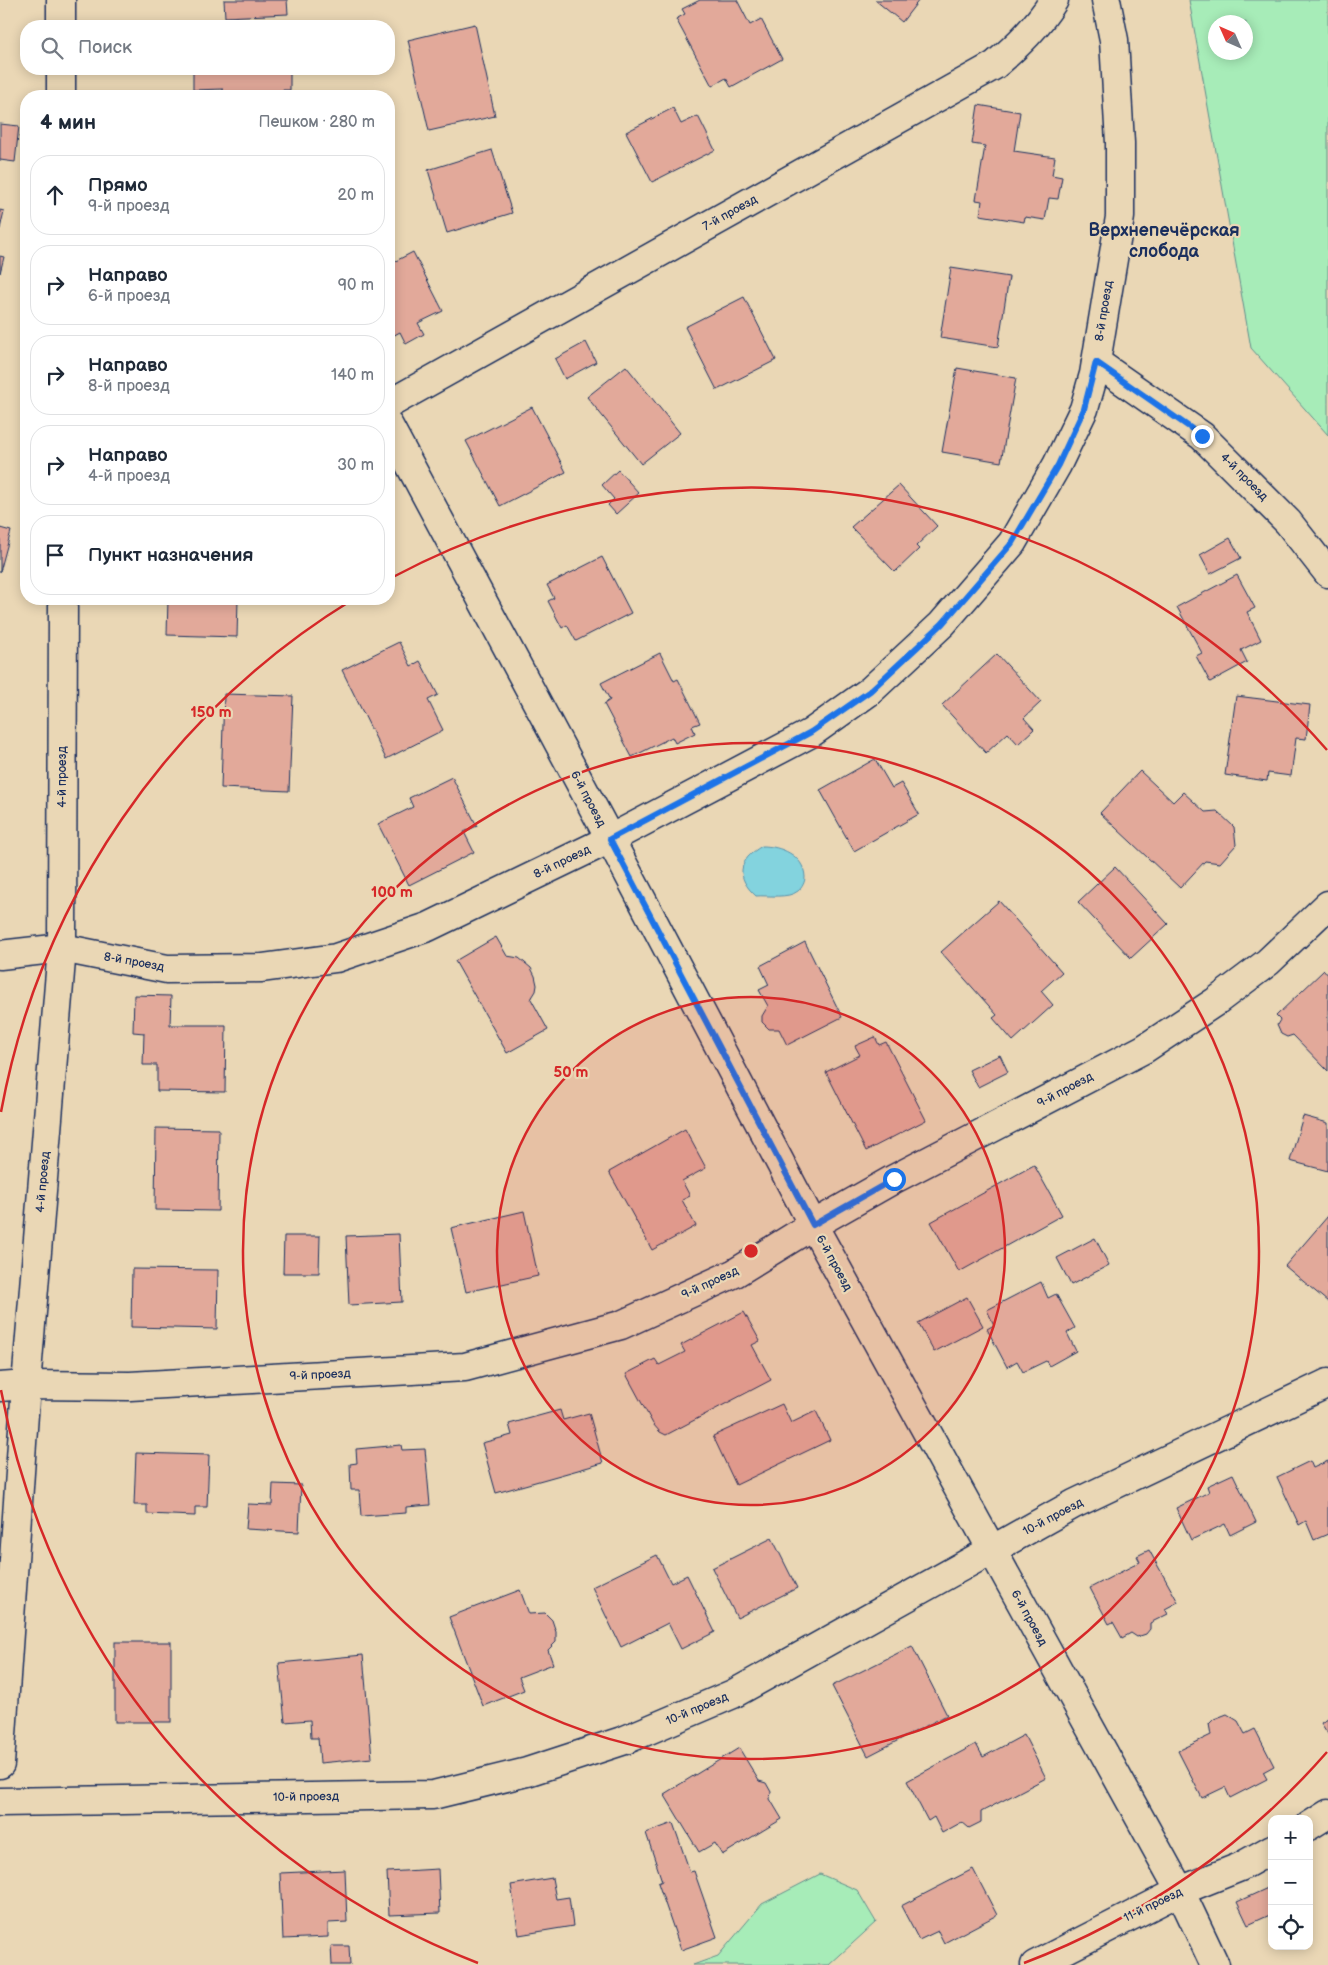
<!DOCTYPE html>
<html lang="ru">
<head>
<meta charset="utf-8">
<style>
  body { margin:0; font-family:"Balsamiq Sans",sans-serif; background:#f6f6f7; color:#1f2937 }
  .controls { position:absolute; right:15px; bottom:15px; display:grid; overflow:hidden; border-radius:10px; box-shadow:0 2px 12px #0003 }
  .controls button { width:45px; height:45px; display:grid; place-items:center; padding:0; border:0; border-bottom:1px solid #e0e1e3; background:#fff; color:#1f2937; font:25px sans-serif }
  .compass { position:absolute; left:1208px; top:15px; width:45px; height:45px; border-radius:50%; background:#fff; box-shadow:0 2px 12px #0003; rotate:315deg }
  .stop { position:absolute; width:15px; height:15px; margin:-11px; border:4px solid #1a73e8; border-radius:50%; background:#fff }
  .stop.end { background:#1a73e8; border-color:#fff; box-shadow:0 1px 5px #0008 }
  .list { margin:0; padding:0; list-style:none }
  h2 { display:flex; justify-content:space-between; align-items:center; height:65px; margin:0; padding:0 20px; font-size:21px }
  h2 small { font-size:16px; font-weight:400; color:#747a83 }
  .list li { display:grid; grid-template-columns:32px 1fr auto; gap:15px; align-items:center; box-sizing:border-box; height:80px; margin:0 10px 10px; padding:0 10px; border:1px solid #e0e1e3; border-radius:20px }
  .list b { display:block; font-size:19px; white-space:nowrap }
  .list p { margin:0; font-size:16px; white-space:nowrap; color:#747a83 }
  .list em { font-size:16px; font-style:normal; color:#747a83 }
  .icon { flex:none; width:28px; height:28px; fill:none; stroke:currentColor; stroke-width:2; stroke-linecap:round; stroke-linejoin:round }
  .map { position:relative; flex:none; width:1328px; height:1965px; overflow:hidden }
  .search { position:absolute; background:#fff; box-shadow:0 2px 12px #0003; left:20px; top:20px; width:375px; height:55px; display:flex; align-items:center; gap:12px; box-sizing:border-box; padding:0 18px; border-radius:20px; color:#747a83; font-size:19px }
  .panel { position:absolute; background:#fff; box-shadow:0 2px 12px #0003; left:20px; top:90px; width:375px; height:515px; border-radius:20px }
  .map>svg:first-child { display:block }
  .green { fill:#a7ecb8; stroke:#618e8b; fill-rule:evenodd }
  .water { fill:#83d3de; stroke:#5991ab }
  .building { fill:#e2a99a; stroke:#1b2f5e }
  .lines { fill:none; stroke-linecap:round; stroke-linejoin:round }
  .street-casing { stroke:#1b2f5e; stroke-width:31 }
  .street { stroke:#ead7b5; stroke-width:28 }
  .route { stroke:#1a73e8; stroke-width:6 }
  .ring { fill:none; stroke:#d62828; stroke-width:2.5 }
  .labels { text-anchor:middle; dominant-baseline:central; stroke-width:4.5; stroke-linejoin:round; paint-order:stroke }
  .street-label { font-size:12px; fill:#1b2f5e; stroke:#ead7b5 }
  .district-label { font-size:18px; font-weight:bold; fill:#1b2f5e; stroke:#ead7b5 }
  .centre { fill:#d62828; stroke:#ead7b5; stroke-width:2.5 }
  .ring-label { font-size:15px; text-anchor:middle; font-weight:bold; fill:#d62828; stroke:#ead7b5; stroke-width:4.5; stroke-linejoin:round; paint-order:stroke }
</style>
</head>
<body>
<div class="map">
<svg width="1328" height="1965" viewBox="0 0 1328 1965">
  <rect width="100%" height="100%" fill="#ead7b5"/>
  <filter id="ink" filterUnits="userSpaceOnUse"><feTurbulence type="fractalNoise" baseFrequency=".02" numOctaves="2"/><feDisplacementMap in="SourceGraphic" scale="10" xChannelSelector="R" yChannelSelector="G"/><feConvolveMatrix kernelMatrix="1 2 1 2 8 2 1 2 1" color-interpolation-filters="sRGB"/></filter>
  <g filter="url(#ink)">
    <g class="green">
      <path d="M1189 0H1328V435L1251 348ZM1216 22H1246V52H1216Z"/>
      <path d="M820 1874 857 1890 876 1922 829 1965H693L718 1956 762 1904Z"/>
    </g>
    <path class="water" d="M762 846C780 846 804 855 805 877 805 882 802 888 798 891 788 899 768 895 756 896 735 877 738 860 762 846Z"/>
    <g class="building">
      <path d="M224 0H287L288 14 225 17Z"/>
      <path d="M700 0H737L750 25 761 19 782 59 731 87 726 78 712 86 676 19 685 14 682 9Z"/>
      <path d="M875 0H919L902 22Z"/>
      <path d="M475 24 495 116 429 131 408 40Z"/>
      <path d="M193 69H290V90H282V96H223V89L193 90Z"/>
      <path d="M978 105 1020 112 1014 151 1055 157 1052 175 1062 177 1058 199 1049 198 1045 220 1025 217 1024 222 980 215 982 201 976 200 985 146 972 144Z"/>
      <path d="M673 108 681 124 698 116 715 150 652 182 626 132Z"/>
      <path d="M0 124 19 126 15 162 0 160Z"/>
      <path d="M492 150 512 213 447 233 428 170Z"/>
      <path d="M0 210 4 211 0 229Z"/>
      <path d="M413 252 443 311 418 323 424 334 406 344 400 332 389 338V269L392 267 390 264Z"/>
      <path d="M0 256 4 257 0 273Z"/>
      <path d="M951 268 1009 277 998 347 940 338Z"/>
      <path d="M744 297 776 360 717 390 685 327Z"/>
      <path d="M586 342 596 362 565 379 555 359Z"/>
      <path d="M626 366 680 433 641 464 587 397Z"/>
      <path d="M957 368 1016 378 1001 462 942 452Z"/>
      <path d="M532 407 566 472 500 506 466 441Z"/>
      <path d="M618 470 639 493 616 514 608 505 614 499 602 485Z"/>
      <path d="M899 485 937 526 916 546 919 549 895 572 851 527Z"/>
      <path d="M0 528 11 531 0 572Z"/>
      <path d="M1230 538 1241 558 1210 574 1200 555Z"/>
      <path d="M602 557 631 613 576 641 567 625 562 628 548 601 554 598 547 585Z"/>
      <path d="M1237 575 1255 608 1247 612 1261 640 1241 650 1247 662 1210 682 1196 656 1202 653 1177 607Z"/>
      <path d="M168 599H238L237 637 167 635Z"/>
      <path d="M399 642 411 666 420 661 438 695 428 700 443 730 386 759 342 670Z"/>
      <path d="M660 653 674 681 678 679 700 723 692 726 695 733 675 743 672 737 632 757 604 704 610 700 601 683Z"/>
      <path d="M997 654 1041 702 1024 718 1034 729 1018 744 1008 733 986 753 942 705Z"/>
      <path d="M224 694 293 696 289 791 221 788Z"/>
      <path d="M1236 696 1310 705 1306 739 1296 738 1291 776 1268 773 1267 781 1225 775Z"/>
      <path d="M875 759 892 788 901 783 919 814 854 851 820 790Z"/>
      <path d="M1140 771 1173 802 1183 792 1205 812 1217 811 1234 827 1236 845 1220 863 1205 861 1180 888 1100 813Z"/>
      <path d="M452 777 477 826 464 832 474 852 409 885 378 824 413 807 409 798Z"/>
      <path d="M1115 867 1168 924 1131 958 1078 902Z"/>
      <path d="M999 901 1062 972 1041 991 1053 1005 1013 1041 993 1018 997 1015 941 952Z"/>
      <path d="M496 937 507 956 519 958 531 968 535 976 537 985 536 991 531 999 548 1030 507 1053 455 961Z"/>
      <path d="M805 942 842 1017 787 1045 779 1029H769L762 1022V1016L768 1006 759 990 769 985 760 966Z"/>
      <path d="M1324 970 1328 975V1071L1293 1035 1287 1037 1281 1034 1277 1025 1280 1020 1276 1016Z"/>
      <path d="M134 995 171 996 170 1025H226L225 1092 157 1091V1065H143L144 1033 133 1032Z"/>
      <path d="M875 1037 879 1045 886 1042 926 1120 866 1151 826 1072 860 1055 855 1046Z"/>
      <path d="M1000 1055 1008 1072 978 1087 969 1070Z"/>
      <path d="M1303 1116 1328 1123V1171L1290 1161Z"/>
      <path d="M156 1128 219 1129 218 1211 155 1210Z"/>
      <path d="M685 1129 706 1168 682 1181 690 1196 682 1200 696 1226 652 1250 609 1172Z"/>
      <path d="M1034 1165 1062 1215 959 1272 931 1222Z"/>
      <path d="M524 1211 538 1276 466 1292 451 1228Z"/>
      <path d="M1328 1216V1302L1285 1266Z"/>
      <path d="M399 1234 402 1302 349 1305 346 1236Z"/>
      <path d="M284 1236H320L319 1273H283Z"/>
      <path d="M1095 1238 1109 1265 1071 1285 1057 1258Z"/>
      <path d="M132 1269 218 1270 217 1329 131 1327Z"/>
      <path d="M1041 1282 1048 1298 1056 1294 1075 1328 1067 1333 1076 1351 1049 1366 1046 1361 1023 1372 1017 1361 1007 1367 987 1329 994 1325 987 1310Z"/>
      <path d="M967 1297 983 1326 934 1352 918 1323Z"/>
      <path d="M744 1312 760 1341 752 1345 771 1380 666 1435 660 1432 653 1424 626 1374 655 1359 659 1365 685 1352 681 1345Z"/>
      <path d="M782 1404 791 1423 816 1411 830 1440 736 1485 713 1436Z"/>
      <path d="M560 1410 563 1420 589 1413 603 1463 496 1493 482 1443 512 1435 509 1424Z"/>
      <path d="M401 1445 402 1450 425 1449 430 1505 406 1507V1513L361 1516 359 1490H351L350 1464 357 1463 356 1449Z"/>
      <path d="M136 1453 209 1455 207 1507H195V1516L147 1514V1505H134Z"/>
      <path d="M1310 1461 1313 1468 1328 1461V1534L1314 1540 1306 1521 1299 1525 1277 1477Z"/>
      <path d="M1233 1474 1256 1522 1230 1535 1225 1524 1191 1540 1176 1508 1209 1492 1207 1486Z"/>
      <path d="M273 1484 301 1485 299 1532 246 1529 248 1504 272 1505Z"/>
      <path d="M772 1538 797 1588 737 1618 712 1568Z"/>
      <path d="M1149 1550 1178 1602 1165 1609 1168 1614 1150 1623V1629L1146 1634 1137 1637 1131 1633 1122 1638 1113 1622 1109 1624 1090 1588 1140 1562 1137 1556Z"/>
      <path d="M657 1555 671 1583 687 1575 715 1632 681 1649 668 1623 621 1647 592 1587Z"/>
      <path d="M520 1590 529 1614 545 1613 552 1620 556 1632V1642L548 1650 553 1664 519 1677 524 1690 483 1706 449 1617Z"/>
      <rect x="115" y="1642" width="56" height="80"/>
      <path d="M912 1646 947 1715 868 1756 832 1686Z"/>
      <path d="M363 1655 372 1758 320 1763 318 1738H311L310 1720 285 1722 279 1663Z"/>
      <path d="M1227 1714 1238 1721 1245 1734 1255 1729 1274 1766 1263 1772 1267 1779 1230 1798 1225 1787 1202 1798 1178 1751 1211 1735 1209 1724 1214 1719Z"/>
      <path d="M1328 1719V1734L1321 1723Z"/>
      <path d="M1024 1735 1046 1778 981 1812V1822L969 1828 962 1822 942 1833 934 1817 928 1821 907 1781 976 1744 983 1757Z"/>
      <path d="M739 1748 759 1781 766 1783 771 1792 770 1799 782 1819 722 1855 715 1843 699 1852 664 1794Z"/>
      <path d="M673 1823 690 1872 694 1871 717 1937 681 1950 658 1883 662 1881 646 1833Z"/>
      <path d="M438 1869 440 1913 389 1915 387 1872Z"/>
      <path d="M973 1869 997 1915 944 1943 938 1931 919 1940 901 1906Z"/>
      <path d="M345 1870 347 1922 328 1923V1937L283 1939 280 1873Z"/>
      <path d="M552 1878 556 1899 569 1897 573 1926 519 1935 511 1885Z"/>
      <path d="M1272 1886V1914L1248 1925 1237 1902Z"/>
      <path d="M331 1946H349L350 1965H332Z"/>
    </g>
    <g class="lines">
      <defs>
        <g id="street">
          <path d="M61 0V26"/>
          <path d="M61 69V96"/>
          <path d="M1096 362 1202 436 1288 522 1328 573"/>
          <path d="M389 404 995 65C1018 45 1038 26 1054 0"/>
          <path d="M389 426 610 839 813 1225 1180 1891 1215 1965"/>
          <path d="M0 955 62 948 167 969 262 968 336 958 428 927 610 839 811 733 870 691 942 624 1012 543 1057 465 1084 409 1094 374 1120 217V143L1114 40 1106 0"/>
          <path d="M0 1387 26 1385 130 1386 465 1367 621 1325 735 1273 813 1225 894 1179 1144 1049 1215 1002 1268 962 1328 905"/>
          <path d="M0 1764 26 1385 62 948 63 599"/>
          <path d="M0 1802 433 1795 527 1772 625 1740 733 1694 1074 1504 1328 1383"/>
          <path d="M1309 1826 1328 1814"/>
          <path d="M1035 1965 1180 1891 1240 1867 1272 1849"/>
        </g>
      </defs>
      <use href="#street" class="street-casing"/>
      <use href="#street" class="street"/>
    </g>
  </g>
  <g class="lines" filter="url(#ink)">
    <path class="route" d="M894 1179 813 1225 610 839 811 732 870 691 942 624 1012 543 1058 465 1084 409 1096 362 1202 436"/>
  </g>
  <circle cx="751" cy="1251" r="254" fill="#d62828" fill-opacity=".12"/>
  <g class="ring">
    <circle cx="751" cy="1251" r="254"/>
    <circle cx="751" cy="1251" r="508"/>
    <path d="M1327 1752A763 763 0 0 1 1024 1963M478 1963A763 763 0 0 1 1 1390M1 1112A763 763 0 0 1 352 600M393 577A763 763 0 0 1 1327 750"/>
  </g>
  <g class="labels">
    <g class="street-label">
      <text transform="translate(730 213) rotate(-29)">7-й проезд</text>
      <text transform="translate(1104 311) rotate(-81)">8-й проезд</text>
      <text transform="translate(1244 477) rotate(45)">4-й проезд</text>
      <text transform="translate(62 777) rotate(-90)">4-й проезд</text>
      <text transform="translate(588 799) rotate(62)">6-й проезд</text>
      <text transform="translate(562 862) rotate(-26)">8-й проезд</text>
      <text transform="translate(134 962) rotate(10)">8-й проезд</text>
      <text transform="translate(1065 1090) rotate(-28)">9-й проезд</text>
      <text transform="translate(43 1182) rotate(-85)">4-й проезд</text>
      <text transform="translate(834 1263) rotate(61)">6-й проезд</text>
      <text transform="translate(710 1283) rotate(-25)">9-й проезд</text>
      <text transform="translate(320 1375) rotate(-3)">9-й проезд</text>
      <text transform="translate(1053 1517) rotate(-28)">10-й проезд</text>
      <text transform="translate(1029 1618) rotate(61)">6-й проезд</text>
      <text transform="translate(697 1709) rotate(-23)">10-й проезд</text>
      <text transform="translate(306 1797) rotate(-1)">10-й проезд</text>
      <text transform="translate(1153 1905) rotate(-26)">11-й проезд</text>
    </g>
    <g class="district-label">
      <text x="1164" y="230">Верхнепечёрская<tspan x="1164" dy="21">слобода</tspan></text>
    </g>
  </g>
  <circle cx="751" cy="1251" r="8" class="centre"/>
  <g class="ring-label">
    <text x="211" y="717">150 m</text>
    <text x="392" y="897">100 m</text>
    <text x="571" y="1077">50 m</text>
  </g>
</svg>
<div class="controls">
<button>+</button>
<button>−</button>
<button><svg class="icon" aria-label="locate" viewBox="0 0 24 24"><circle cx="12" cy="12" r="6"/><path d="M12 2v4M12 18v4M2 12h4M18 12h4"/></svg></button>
</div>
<svg class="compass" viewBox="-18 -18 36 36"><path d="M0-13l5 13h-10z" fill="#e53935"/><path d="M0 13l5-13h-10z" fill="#747a83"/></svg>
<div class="stop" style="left:894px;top:1179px"></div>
<div class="stop end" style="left:1202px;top:436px"></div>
<div class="search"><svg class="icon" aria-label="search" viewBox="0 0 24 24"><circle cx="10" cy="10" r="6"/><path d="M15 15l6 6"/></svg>Поиск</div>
<section class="panel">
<h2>4 мин<small>Пешком · 280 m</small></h2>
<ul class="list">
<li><svg class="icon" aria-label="ahead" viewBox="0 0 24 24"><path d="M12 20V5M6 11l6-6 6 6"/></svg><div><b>Прямо</b><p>9-й проезд</p></div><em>20 m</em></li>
<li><svg class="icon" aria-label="right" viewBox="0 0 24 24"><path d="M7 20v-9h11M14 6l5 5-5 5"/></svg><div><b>Направо</b><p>6-й проезд</p></div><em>90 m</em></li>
<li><svg class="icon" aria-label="right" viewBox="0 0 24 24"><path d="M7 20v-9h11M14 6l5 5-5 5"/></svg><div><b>Направо</b><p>8-й проезд</p></div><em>140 m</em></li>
<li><svg class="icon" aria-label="right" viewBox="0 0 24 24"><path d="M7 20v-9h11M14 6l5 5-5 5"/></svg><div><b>Направо</b><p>4-й проезд</p></div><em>30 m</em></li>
<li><svg class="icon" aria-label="arrive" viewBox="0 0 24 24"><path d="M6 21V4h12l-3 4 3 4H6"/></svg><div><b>Пункт назначения</b></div></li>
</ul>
</section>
</div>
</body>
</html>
